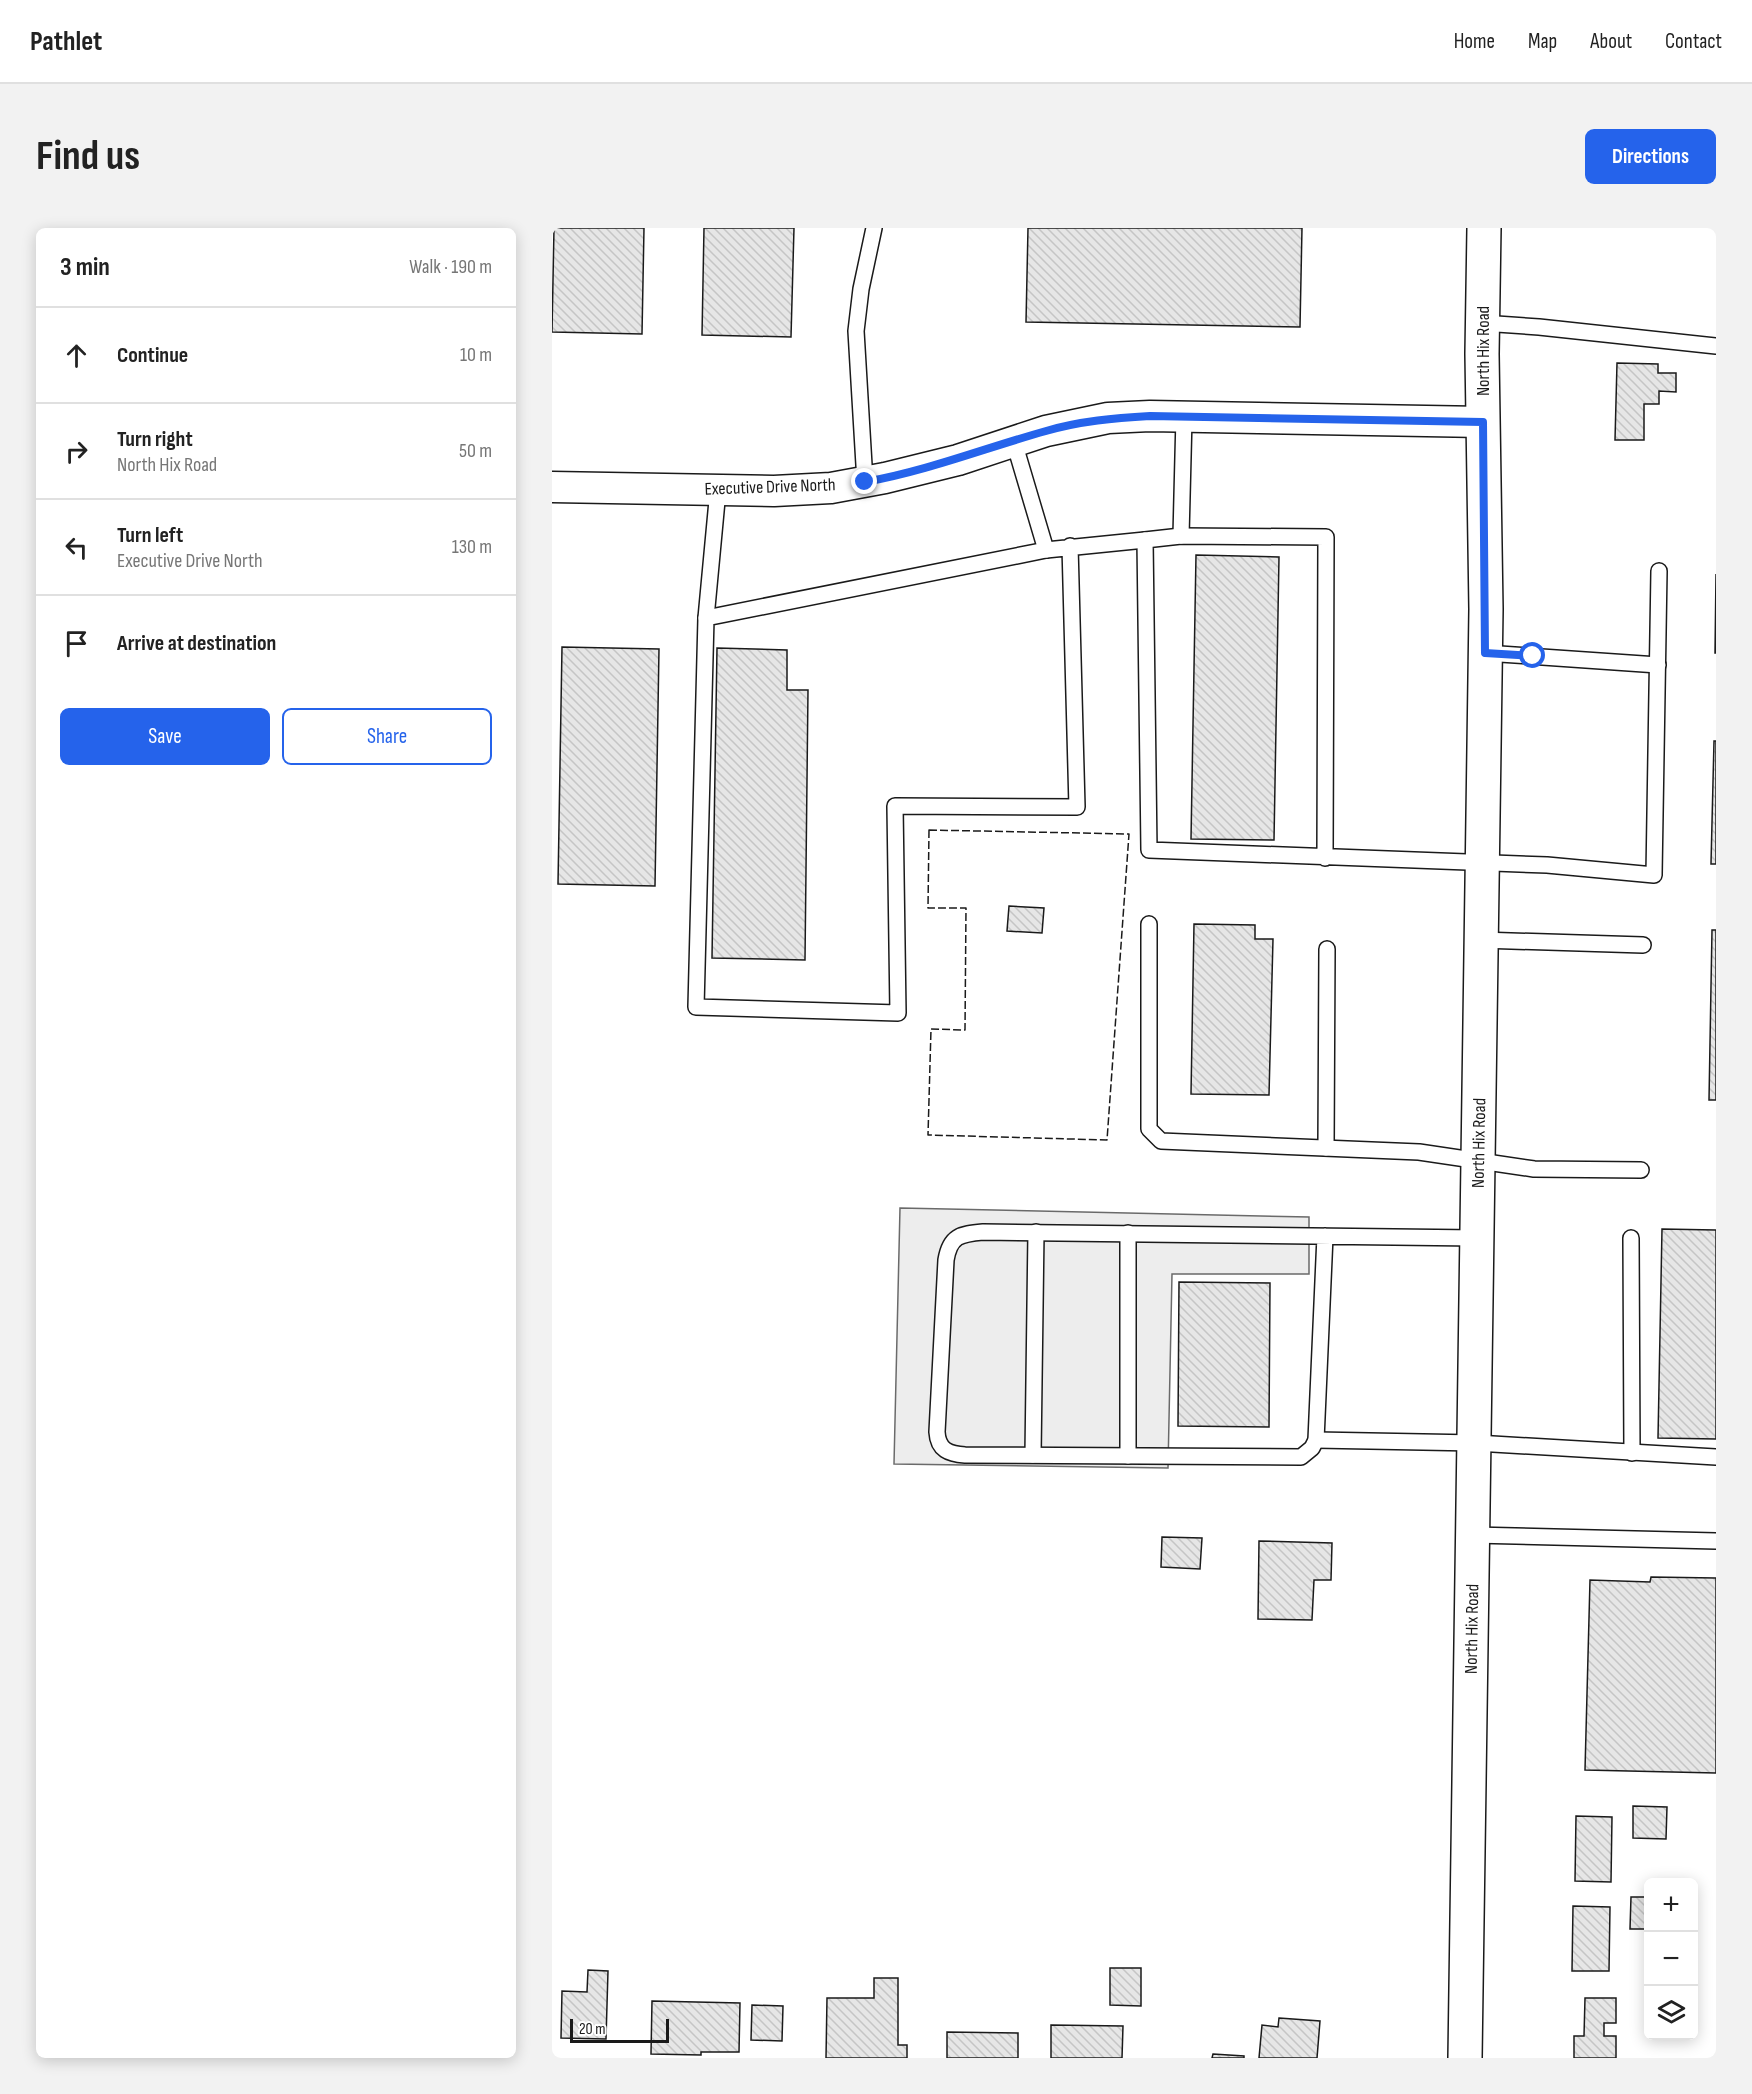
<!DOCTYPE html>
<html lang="en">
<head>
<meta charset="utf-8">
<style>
  body { margin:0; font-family:"Sofia Sans Condensed",sans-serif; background:#f2f2f2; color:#222 }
  .controls { position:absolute; right:18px; bottom:18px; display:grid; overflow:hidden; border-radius:9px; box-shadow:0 3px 15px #0003 }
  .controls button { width:54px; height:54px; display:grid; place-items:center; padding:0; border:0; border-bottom:2px solid #e0e0e0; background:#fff; color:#222; font:30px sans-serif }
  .scale { position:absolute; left:18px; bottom:15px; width:99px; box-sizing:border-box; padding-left:6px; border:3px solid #1a1a1a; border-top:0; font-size:16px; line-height:21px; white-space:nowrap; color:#1a1a1a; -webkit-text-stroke:4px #fff; paint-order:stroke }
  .stop { position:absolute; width:18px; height:18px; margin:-14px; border:4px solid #2563eb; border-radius:50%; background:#fff }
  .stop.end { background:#2563eb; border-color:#fff; box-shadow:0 2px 6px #0008 }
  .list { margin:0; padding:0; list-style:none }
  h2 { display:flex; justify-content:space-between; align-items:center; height:78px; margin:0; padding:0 24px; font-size:26px }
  h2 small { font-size:20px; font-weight:400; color:#767676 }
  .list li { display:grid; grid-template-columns:39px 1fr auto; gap:18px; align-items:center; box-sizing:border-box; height:96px; padding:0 24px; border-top:2px solid #e0e0e0 }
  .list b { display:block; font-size:22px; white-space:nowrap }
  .list p { margin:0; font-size:20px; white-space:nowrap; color:#767676 }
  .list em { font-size:20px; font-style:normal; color:#767676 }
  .actions { display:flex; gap:12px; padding:18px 24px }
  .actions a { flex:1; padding:14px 0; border:2px solid #2563eb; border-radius:9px; text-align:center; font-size:21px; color:#2563eb }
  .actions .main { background:#2563eb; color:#fff }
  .icon { flex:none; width:33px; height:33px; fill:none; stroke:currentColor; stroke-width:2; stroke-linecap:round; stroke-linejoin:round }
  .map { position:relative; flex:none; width:1164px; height:1830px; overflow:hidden; border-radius:9px }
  header { display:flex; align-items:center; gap:36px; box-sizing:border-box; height:84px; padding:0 30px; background:#fff; border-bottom:2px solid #e0e0e0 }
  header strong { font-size:28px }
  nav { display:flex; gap:33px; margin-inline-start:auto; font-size:21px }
  .intro { display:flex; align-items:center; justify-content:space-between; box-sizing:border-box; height:144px; padding:0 36px }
  h1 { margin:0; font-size:42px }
  .button { padding:15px 27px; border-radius:9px; background:#2563eb; color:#fff; font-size:21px; font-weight:700 }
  main { display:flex; gap:36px; padding:0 36px }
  aside { flex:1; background:#fff; border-radius:9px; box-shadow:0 3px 15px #0003 }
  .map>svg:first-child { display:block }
  .parking { fill:#ededed; stroke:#6a6a6a; stroke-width:1.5 }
  .building { fill:url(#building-back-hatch); stroke:#1a1a1a; stroke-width:1.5 }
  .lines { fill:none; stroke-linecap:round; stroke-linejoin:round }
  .lane-casing { stroke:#1a1a1a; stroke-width:18 }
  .street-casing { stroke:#1a1a1a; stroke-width:33 }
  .secondary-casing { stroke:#1a1a1a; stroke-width:36 }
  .lane { stroke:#fff; stroke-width:15 }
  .street { stroke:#fff; stroke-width:30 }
  .secondary { stroke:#fff; stroke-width:33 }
  .fence { stroke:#1a1a1a; stroke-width:1.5; stroke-dasharray:8 3; stroke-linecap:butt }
  .route { stroke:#2563eb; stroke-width:8 }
  .labels { text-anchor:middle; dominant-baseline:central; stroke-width:4.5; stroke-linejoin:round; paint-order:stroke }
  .street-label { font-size:18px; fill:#1a1a1a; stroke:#fff }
</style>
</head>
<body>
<header>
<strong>Pathlet</strong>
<nav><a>Home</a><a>Map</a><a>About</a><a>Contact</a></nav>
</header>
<div class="intro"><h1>Find us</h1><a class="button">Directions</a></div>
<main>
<aside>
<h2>3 min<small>Walk · 190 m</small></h2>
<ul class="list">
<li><svg class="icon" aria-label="ahead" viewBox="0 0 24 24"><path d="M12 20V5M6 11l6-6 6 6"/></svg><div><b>Continue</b></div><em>10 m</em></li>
<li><svg class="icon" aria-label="right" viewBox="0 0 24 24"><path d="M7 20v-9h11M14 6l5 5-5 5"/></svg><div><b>Turn right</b><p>North Hix Road</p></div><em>50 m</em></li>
<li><svg class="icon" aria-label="left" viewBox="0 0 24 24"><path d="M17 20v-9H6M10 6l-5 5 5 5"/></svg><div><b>Turn left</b><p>Executive Drive North</p></div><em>130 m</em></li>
<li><svg class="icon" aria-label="arrive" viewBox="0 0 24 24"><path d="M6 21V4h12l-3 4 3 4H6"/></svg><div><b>Arrive at destination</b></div></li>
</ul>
<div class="actions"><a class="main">Save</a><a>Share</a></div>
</aside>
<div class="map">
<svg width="1164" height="1830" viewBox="0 0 1164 1830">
  <defs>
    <pattern id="building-back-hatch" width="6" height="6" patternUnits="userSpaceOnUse" patternTransform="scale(1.5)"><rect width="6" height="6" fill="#e6e6e6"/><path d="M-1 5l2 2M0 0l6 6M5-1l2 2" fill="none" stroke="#c5c5c5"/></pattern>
  </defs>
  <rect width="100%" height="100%" fill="#fff"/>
  <path class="parking" d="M348 980 757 989V1046H620L616 1240 342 1236Z"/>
  <g class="building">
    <path d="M2 0H92L90 106 0 104Z"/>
    <path d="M152 0H242L239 109 150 107Z"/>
    <path d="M476 0H750L748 99 474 94Z"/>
    <path d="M1065 135 1106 136V145H1124V164L1107 163V176H1092V212H1063Z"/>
    <path d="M644 327 727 329 722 612 639 611Z"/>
    <path d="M1164 346V425H1163Z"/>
    <path d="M10 419 107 421 103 658 6 656Z"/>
    <path d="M165 420 235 422V462H256L253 732 160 730Z"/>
    <path d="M1162 513H1164V636H1159Z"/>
    <path d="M457 678 492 680 490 705 455 703Z"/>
    <path d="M642 696 703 697V711H721L717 867 639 866Z"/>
    <path d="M1160 702H1164V872H1157Z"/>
    <path d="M1110 1001 1164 1002V1211L1106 1210Z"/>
    <path d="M627 1054 718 1055 717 1199 626 1198Z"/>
    <path d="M610 1309 650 1310 648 1341 609 1339Z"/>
    <path d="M707 1313 780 1315 779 1352H762L760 1392 706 1391Z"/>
    <path d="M1099 1349 1164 1350V1545L1033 1542 1038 1352 1098 1354Z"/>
    <path d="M1081 1578 1115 1579 1114 1611 1081 1610Z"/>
    <path d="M1024 1588 1060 1589 1059 1654 1023 1653Z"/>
    <path d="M1079 1669H1096V1701H1078Z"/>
    <path d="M1021 1678 1058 1679 1057 1743H1020Z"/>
    <path d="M558 1740H589V1778L558 1777Z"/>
    <path d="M36 1742 56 1743 54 1811 9 1810 10 1763 35 1764Z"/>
    <path d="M322 1750H346V1817H355V1830H274L275 1770H322Z"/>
    <path d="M1033 1770H1064V1795H1052V1808H1064V1830H1022V1808H1032Z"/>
    <path d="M100 1773 188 1775 187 1824H149V1827L99 1826Z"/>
    <path d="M200 1777 231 1778 230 1813 199 1812Z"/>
    <path d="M727 1790 768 1793 765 1830H707L710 1797 726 1799Z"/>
    <path d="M499 1797 571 1798 570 1830H499Z"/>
    <path d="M395 1804 466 1805V1830H395Z"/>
    <path d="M661 1826 692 1828V1830H660Z"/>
  </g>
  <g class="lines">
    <defs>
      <g id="lane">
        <path d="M930 95 987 99 1164 118"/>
        <path d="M462 214 494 322"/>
        <path d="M313 254 304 103 309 61 322 0"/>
        <path d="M629 308 632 189"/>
        <path d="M518 318 525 579 343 578 346 785 144 779 154 390 494 322 593 312"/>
        <path d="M154 390 166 262"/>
        <path d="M933 425 1106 437"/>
        <path d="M773 630 774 309 629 308 593 312 597 622 995 637 1102 647 1107 343"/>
        <path d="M597 696V901L609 913 867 924 982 941 1089 942"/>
        <path d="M929 712 1091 717"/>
        <path d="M774 920 775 721"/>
        <path d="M576 1005V1228"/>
        <path d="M773 1008 764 1212 760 1220 749 1229 413 1227C397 1226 386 1222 385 1204L394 1032C398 1008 408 1006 431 1004L925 1010"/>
        <path d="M1079 1010 1080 1225"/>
        <path d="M764 1212 924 1215 1164 1229"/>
        <path d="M481 1227 484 1004"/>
        <path d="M921 1307 1164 1313"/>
      </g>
      <path id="street" d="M0 259 222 263 279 260 333 250 406 232 494 203 556 190 598 188 931 194"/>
      <path id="secondary" d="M913 1830 934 381 930 126 932 0"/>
    </defs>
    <use href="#lane" class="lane-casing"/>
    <use href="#street" class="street-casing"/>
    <use href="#secondary" class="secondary-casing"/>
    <use href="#lane" class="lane"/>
    <use href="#street" class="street"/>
    <use href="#secondary" class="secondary"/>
    <path class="fence" d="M377 602 577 606 555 912 376 907 379 801 413 802 414 680H376Z"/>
  </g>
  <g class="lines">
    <path class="route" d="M313 254C375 243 433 220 494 203 528 193 563 190 598 188L931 194 933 425 981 428"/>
  </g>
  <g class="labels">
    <g class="street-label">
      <text transform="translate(931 123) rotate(-90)">North Hix Road</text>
      <text transform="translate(218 259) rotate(-2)">Executive Drive North</text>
      <text transform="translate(927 915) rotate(-89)">North Hix Road</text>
      <text transform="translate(920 1401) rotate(-89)">North Hix Road</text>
    </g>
  </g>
</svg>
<div class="controls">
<button>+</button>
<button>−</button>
<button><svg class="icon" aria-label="layers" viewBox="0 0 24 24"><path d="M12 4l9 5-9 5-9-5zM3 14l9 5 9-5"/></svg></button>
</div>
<div class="scale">20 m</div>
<div class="stop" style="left:981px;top:428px"></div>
<div class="stop end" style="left:313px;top:254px"></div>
</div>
</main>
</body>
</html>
